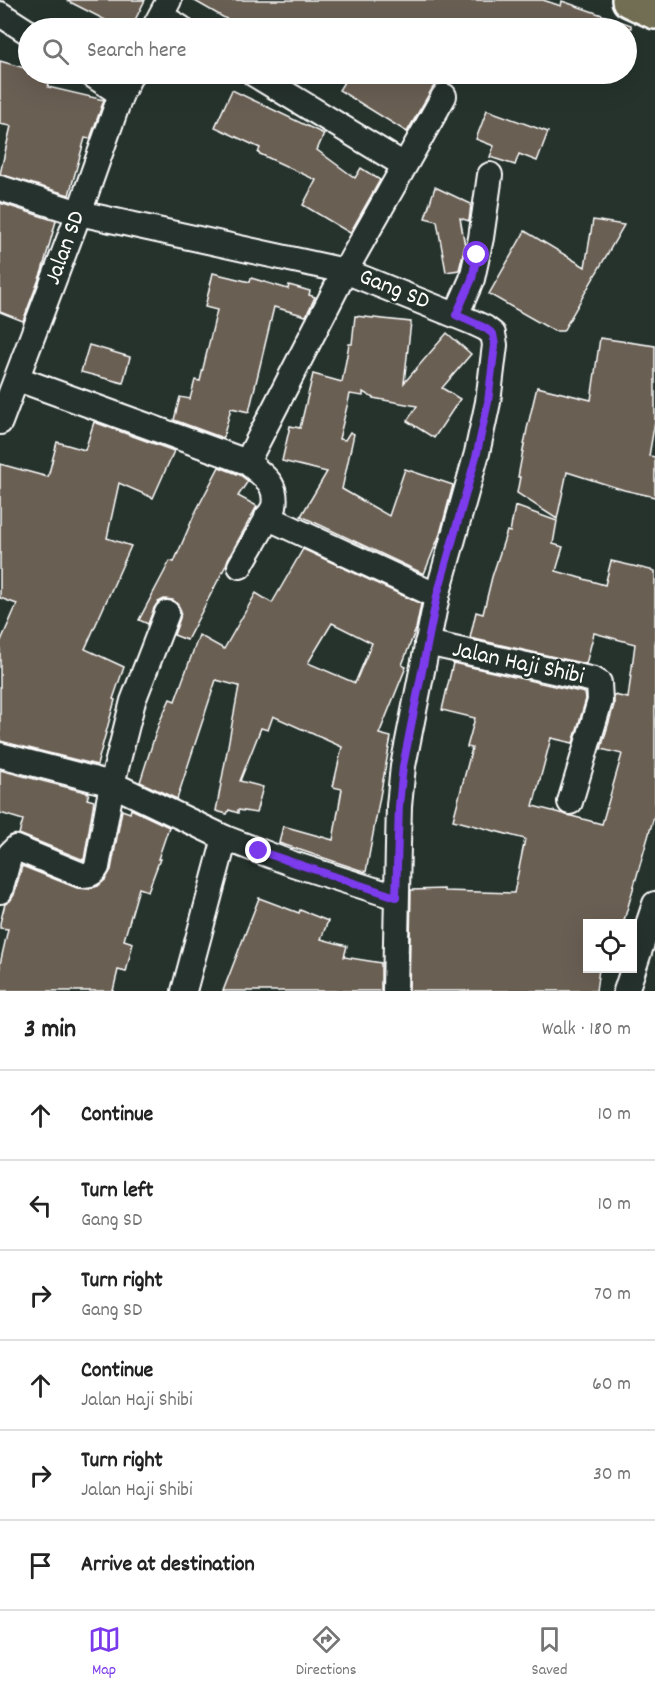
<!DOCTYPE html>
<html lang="en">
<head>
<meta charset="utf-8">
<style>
  body { margin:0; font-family:Dekko,sans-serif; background:#f6f6f6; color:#222 }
  .controls { position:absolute; right:18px; bottom:18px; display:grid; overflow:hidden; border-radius:0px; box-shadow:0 6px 24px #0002 }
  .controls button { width:54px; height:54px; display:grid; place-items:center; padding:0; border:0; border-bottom:2px solid #e0e0e0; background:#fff; color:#222; font:30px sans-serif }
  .stop { position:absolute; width:18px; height:18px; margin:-14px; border:4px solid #7c3aed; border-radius:50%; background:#fff }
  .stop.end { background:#7c3aed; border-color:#fff; box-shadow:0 2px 6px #0008 }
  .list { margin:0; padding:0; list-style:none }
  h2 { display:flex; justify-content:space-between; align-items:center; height:78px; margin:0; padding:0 24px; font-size:26px }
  h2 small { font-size:20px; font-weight:400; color:#767676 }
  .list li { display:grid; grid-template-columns:39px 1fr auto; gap:18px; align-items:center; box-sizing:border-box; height:90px; padding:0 24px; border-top:2px solid #e0e0e0 }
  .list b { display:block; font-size:22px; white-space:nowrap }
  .list p { margin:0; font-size:20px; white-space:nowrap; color:#767676 }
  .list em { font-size:20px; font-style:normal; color:#767676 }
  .icon { flex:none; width:33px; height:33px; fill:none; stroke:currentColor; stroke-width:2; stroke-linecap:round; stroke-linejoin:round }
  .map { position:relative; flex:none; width:655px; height:991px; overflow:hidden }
  .search { position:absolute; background:#fff; box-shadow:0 6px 24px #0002; left:18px; right:18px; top:18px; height:66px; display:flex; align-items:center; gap:15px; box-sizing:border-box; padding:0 21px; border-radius:33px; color:#767676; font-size:22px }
  .sheet { height:618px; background:#fff }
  nav { display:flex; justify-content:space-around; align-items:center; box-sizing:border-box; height:84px; border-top:2px solid #e0e0e0; background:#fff; font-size:16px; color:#767676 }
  nav a { display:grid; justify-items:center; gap:3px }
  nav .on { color:#7c3aed }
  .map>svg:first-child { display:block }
  .building { fill:#6a5f53; stroke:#fff; stroke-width:1.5; fill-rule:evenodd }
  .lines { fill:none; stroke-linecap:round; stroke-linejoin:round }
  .street-casing { stroke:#fff; stroke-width:28 }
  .primary-casing { stroke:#fff; stroke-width:38 }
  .street { stroke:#26332d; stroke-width:24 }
  .primary { stroke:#726e52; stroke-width:33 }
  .route { stroke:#7c3aed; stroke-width:8 }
  .labels { text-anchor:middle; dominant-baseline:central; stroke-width:5; stroke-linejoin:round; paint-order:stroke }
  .street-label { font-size:24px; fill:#fff; stroke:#26332d }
</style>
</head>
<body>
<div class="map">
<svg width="655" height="991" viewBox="0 0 655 991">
  <rect width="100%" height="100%" fill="#26332d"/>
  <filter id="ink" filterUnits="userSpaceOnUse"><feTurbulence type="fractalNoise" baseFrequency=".0167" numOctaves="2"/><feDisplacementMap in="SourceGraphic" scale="12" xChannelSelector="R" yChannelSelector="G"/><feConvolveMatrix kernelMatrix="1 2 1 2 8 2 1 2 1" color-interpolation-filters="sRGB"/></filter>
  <g filter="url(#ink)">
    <g class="building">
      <path d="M66 0H145L131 28H121Z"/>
      <path d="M193 0H543L561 6 562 1 631 25V28H242Z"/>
      <path d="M0 61 28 69V74L51 75 48 87 104 100 90 139 85 138 69 195 0 174 11 126 0 124Z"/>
      <path d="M349 74H442L432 89 407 132 339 90Z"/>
      <path d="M232 90 324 134 317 150 355 178 361 168 380 180 350 233 303 205 316 180 258 153 260 148 215 127Z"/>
      <path d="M487 110 548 132 537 161 519 154 515 165 490 157 494 146 476 139Z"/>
      <path d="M435 187 471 204 469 221 460 218 465 246 459 270 446 272 437 221 425 218Z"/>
      <path d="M0 203 56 221 42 271 23 321 0 312Z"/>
      <path d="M593 220 624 225 563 331H554L489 294 525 231 585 267Z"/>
      <path d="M213 273 250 282 251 278 288 289 289 285 310 291 309 295 315 297 306 316 274 307 249 412 231 408 223 438 174 420 180 397 190 399 195 380 200 381 217 310 205 307Z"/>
      <path d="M355 316 411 322 404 383 447 333 471 354 442 388 460 399 434 438 407 421 417 406 373 398 363 392V396L350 394 339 439 345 440 350 432 354 434 342 489 389 516 405 469 453 485 440 534 424 574 301 516 327 472 282 461 290 426 300 428 313 374 342 382 349 344H352Z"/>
      <path d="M600 338 655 346V421L649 456 655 457V497L624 490 567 472 557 519 517 493 520 477H518L527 429 537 387 591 400Z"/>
      <path d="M89 345 130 357 123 383 81 372Z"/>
      <path d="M94 422 174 451 153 498 119 483 107 538 131 546 85 649 124 667 113 699 115 700 97 765 0 741V643L17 604 0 598V464L48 477 57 442 85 450Z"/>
      <path d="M219 467 240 475 248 481 238 496 257 506 228 559 226 565 187 640 174 635 180 618 181 611 178 605 173 600 164 599 158 602 154 608 148 624 139 620 170 561 174 562 195 513Z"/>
      <path d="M515 506 557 521 553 544 563 547 556 571 605 585 611 561 655 571V813L623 924H588V969H599L596 991H409L411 890 444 889V891L514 893 525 839 453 820 472 748 467 747 475 718 442 710 453 663 585 693 586 699 573 743 551 738 533 806 602 824 622 754 601 749 614 705V695L628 698 635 644 594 633 586 664 470 638 476 612 483 614 492 577 507 531 510 532Z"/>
      <path d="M303 549 421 604 416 629 402 665 406 667 379 734 391 737 366 872 279 843 283 826 333 840 342 789 333 787 342 747 273 716 268 730 261 728 240 781 263 787 256 813 238 810V813L229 810 227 814 216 811 239 686 216 680 177 799 140 782 159 723 170 699 175 701 199 635 224 649 256 593 272 603ZM332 623 372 643 355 683 308 663Z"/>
      <path d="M0 770 89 793 87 799 94 801 84 860 19 834 23 820 0 813Z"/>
      <path d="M131 809 169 827 158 859H160L148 891 139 888 124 940 133 943 126 972 118 970 113 991H0V964L8 929 0 928V923L5 904 10 901 14 895 22 866 77 888 88 889 98 886 105 880 111 870 122 810 130 813Z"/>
      <path d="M259 898 299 913 300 910 328 921 321 939 347 946 344 957 381 963V991H223Z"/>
    </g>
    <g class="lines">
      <defs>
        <g id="street">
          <path d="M0 14 28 32"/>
          <path d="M161 16 181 28"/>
          <path d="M154 28 169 0"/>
          <path d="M91 74 121 94"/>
          <path d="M254 74 404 165"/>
          <path d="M0 188 79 213 345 271 472 322 485 328 493 334 495 345 493 361 488 402 477 453 437 596 403 766 399 806 398 845 395 991"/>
          <path d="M456 315 472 279 481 238 490 175"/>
          <path d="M18 379 247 462C264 477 278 483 274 507L240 566"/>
          <path d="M0 422 79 213 121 94 131 74"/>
          <path d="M247 462 345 271 444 96"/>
          <path d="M267 517 437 596"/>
          <path d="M427 643 594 680 599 683 600 701 570 802"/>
          <path d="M0 755 112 784 225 838 293 864 396 897"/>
          <path d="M0 891 10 854 16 848 82 875C90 875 93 874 97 867L112 784 133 701 167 613"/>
          <path d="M184 991 225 838"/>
          <path d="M626 991 655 904"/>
        </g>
        <path id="primary" d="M629 0 655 12"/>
      </defs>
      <use href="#street" class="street-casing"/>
      <use href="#primary" class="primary-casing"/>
      <use href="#street" class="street"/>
      <use href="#primary" class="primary"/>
    </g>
  </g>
  <g class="lines" filter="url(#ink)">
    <path class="route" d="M259 851 396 897 399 806 403 766 437 596 477 453 488 402 493 361 495 345 493 334 485 328 456 315 472 279 477 255"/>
  </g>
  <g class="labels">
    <g class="street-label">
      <text transform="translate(66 248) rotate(-70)">Jalan SD</text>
      <text transform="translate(394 290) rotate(22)">Gang SD</text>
      <text transform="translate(518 664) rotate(12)">Jalan Haji Shibi</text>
    </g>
  </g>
</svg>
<div class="controls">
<button><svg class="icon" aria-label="locate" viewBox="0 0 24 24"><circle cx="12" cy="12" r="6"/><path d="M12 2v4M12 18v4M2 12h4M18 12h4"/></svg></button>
</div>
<div class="stop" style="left:477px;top:255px"></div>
<div class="stop end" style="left:259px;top:851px"></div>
<div class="search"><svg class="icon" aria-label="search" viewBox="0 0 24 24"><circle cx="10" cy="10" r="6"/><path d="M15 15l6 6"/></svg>Search here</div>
</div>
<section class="sheet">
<h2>3 min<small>Walk · 180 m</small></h2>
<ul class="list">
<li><svg class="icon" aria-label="ahead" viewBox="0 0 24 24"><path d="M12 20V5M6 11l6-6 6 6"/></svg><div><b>Continue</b></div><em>10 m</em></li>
<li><svg class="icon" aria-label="left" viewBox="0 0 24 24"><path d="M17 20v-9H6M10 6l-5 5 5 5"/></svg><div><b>Turn left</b><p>Gang SD</p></div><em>10 m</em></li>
<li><svg class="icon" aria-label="right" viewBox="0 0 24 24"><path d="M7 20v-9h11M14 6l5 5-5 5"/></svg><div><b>Turn right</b><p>Gang SD</p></div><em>70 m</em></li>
<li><svg class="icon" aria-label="ahead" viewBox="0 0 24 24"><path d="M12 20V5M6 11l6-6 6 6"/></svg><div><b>Continue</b><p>Jalan Haji Shibi</p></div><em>60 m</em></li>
<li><svg class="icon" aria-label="right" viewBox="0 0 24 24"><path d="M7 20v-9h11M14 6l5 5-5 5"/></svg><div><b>Turn right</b><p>Jalan Haji Shibi</p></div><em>30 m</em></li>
<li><svg class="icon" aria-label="arrive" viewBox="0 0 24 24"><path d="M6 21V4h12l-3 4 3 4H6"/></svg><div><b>Arrive at destination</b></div></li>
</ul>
</section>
<nav>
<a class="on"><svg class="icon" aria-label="map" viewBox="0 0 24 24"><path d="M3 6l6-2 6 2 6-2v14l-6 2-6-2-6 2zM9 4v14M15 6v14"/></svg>Map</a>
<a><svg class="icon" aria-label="directions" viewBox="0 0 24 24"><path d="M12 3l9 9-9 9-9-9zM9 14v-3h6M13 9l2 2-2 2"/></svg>Directions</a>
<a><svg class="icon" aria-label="saved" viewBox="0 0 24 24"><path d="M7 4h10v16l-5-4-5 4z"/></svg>Saved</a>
</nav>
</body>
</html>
